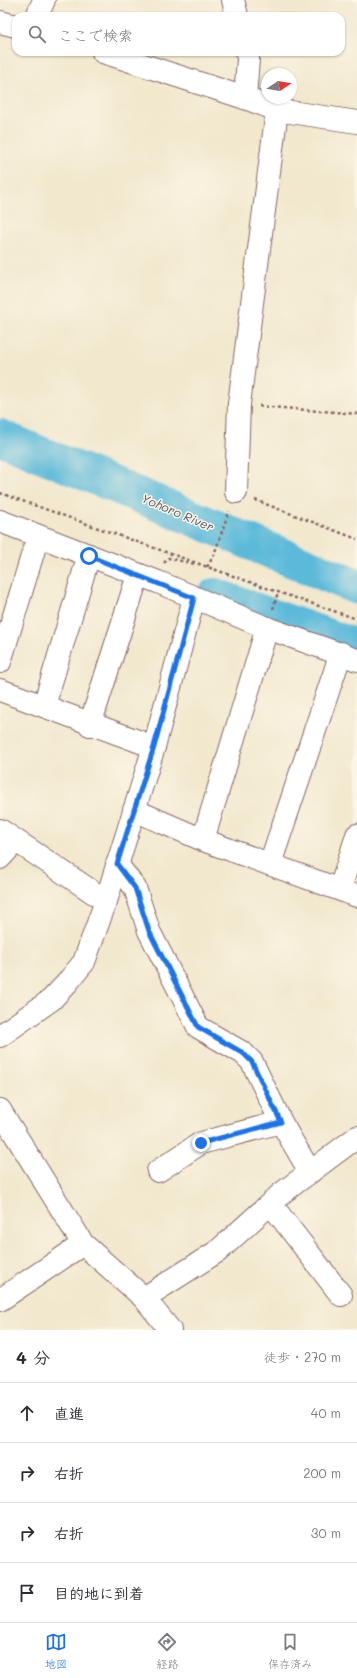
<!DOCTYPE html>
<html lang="ja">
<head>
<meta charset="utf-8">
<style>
  body { margin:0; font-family:Mali,"Klee One",sans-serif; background:#f7f7f7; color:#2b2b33 }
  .compass { position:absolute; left:261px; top:68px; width:36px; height:36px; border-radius:50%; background:#fff; box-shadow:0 1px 3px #0004; rotate:78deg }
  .stop { position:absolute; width:12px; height:12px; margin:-9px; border:3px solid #1a73e8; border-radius:50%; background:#fff }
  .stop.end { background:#1a73e8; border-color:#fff; box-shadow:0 1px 4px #0008 }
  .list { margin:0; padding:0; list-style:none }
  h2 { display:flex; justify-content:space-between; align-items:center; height:52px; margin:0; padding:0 16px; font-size:17px }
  h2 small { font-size:13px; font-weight:400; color:#7c7c81 }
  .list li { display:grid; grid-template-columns:26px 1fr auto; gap:12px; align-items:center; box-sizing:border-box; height:60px; padding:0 16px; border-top:1px solid #e1e1e2 }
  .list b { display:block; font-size:15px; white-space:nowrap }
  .list em { font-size:13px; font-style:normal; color:#7c7c81 }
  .icon { flex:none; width:22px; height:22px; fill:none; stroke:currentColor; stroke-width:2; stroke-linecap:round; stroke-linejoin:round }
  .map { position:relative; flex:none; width:357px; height:1330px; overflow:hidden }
  .search { position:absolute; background:#fff; box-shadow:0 1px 3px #0004; left:12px; right:12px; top:12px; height:44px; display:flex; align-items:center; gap:10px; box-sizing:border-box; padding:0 14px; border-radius:12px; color:#7c7c81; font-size:15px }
  .sheet { height:292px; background:#fff }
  nav { display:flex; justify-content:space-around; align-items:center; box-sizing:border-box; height:56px; border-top:1px solid #e1e1e2; background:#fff; font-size:11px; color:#7c7c81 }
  nav a { display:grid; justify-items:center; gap:2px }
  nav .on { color:#1a73e8 }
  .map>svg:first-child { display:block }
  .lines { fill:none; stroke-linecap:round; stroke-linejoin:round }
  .river { stroke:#5bbad9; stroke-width:36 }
  .minor-casing { stroke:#846564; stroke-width:24 }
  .path { stroke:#846564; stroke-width:2.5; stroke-dasharray:3 3; stroke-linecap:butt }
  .minor { stroke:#fff; stroke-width:22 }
  .route { stroke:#1a73e8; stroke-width:5 }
  .labels { text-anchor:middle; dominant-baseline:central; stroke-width:3; stroke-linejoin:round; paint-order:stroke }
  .water-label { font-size:12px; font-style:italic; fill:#505568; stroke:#fcf5e5 }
</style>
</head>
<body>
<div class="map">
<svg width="357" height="1330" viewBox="0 0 357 1330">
  <rect width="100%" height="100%" fill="#fcf5e5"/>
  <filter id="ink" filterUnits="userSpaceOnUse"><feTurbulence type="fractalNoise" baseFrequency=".025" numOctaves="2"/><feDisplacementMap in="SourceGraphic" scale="8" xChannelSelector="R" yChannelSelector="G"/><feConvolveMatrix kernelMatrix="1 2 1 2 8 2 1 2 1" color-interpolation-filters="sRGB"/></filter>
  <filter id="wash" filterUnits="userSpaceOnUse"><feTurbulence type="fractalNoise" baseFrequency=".012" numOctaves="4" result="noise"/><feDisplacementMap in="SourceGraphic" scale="16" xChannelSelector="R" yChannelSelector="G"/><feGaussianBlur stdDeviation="0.9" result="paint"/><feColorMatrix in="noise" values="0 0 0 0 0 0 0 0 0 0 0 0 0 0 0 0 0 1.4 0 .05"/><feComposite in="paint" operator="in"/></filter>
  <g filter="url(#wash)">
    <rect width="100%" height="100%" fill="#f1e8cd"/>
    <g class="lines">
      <g class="river">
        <path d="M0 437 357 587"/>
        <path d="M215 596 357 647"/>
      </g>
    </g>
  </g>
  <g filter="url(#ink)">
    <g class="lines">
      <defs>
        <g id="minor">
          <path d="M233 0 237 16"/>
          <path d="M37 16 44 0"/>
          <path d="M0 22 16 26"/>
          <path d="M103 52 245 98 277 110 357 122"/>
          <path d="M245 98 248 59 247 52"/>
          <path d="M236 492 239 404 277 110"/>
          <path d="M0 521 158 582 267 628 357 660"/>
          <path d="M0 662 38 536"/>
          <path d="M0 690 154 747"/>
          <path d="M44 706 89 555"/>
          <path d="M90 725 138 575"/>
          <path d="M134 810 203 840 357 896"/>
          <path d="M0 830 106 901"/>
          <path d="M203 840 267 628"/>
          <path d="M0 858 16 841"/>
          <path d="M117 864 135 888 149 931 198 1027 243 1053 252 1062 281 1122 310 1172"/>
          <path d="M270 864 341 653"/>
          <path d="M340 889 357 835"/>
          <path d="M0 1036 51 1000 67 983 84 962 106 901 154 747 194 598"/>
          <path d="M0 1110 83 1244 144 1298 170 1330"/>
          <path d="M158 1171 201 1143 281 1122"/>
          <path d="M271 1204 341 1295"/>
          <path d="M144 1298 218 1251 282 1193 357 1137"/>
          <path d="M0 1300 83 1244"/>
        </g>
      </defs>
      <use href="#minor" class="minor-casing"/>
      <g class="path">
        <path d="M259 406 357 414"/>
        <path d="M0 493 278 592 357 619"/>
        <path d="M255 500 357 539"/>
        <path d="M164 563 168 558 195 564"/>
        <path d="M207 567 214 555 229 511"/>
        <path d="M273 609 278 592"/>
      </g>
      <use href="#minor" class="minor"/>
    </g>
  </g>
  <g class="lines" filter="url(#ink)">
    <path class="route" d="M89 556 194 598 154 747 117 864 135 888 149 931 198 1027 243 1053 252 1062 281 1122 201 1143"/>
  </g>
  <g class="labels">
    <g class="water-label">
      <text transform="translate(178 512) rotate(23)">Yohoro River</text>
    </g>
  </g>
</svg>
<svg class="compass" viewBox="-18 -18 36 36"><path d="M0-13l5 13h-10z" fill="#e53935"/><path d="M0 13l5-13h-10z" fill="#7c7c81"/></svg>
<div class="stop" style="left:89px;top:556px"></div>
<div class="stop end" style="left:201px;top:1143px"></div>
<div class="search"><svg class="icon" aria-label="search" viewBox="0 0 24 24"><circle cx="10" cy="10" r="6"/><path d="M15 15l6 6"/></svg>ここで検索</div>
</div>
<section class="sheet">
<h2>4 分<small>徒歩 · 270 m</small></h2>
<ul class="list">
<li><svg class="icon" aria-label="ahead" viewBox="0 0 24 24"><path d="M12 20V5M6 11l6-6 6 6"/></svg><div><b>直進</b></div><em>40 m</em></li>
<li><svg class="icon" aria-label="right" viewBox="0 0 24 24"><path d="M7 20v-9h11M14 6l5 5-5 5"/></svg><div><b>右折</b></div><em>200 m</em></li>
<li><svg class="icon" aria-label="right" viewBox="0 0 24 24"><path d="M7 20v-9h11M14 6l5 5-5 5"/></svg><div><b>右折</b></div><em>30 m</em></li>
<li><svg class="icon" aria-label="arrive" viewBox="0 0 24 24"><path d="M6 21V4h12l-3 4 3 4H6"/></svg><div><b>目的地に到着</b></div></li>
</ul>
</section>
<nav>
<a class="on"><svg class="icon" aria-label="map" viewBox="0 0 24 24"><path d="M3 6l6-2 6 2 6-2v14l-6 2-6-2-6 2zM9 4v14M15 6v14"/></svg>地図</a>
<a><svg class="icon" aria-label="directions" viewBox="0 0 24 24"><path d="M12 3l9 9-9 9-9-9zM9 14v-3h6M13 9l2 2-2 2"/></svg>経路</a>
<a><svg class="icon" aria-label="saved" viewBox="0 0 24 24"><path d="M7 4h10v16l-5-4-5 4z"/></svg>保存済み</a>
</nav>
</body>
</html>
